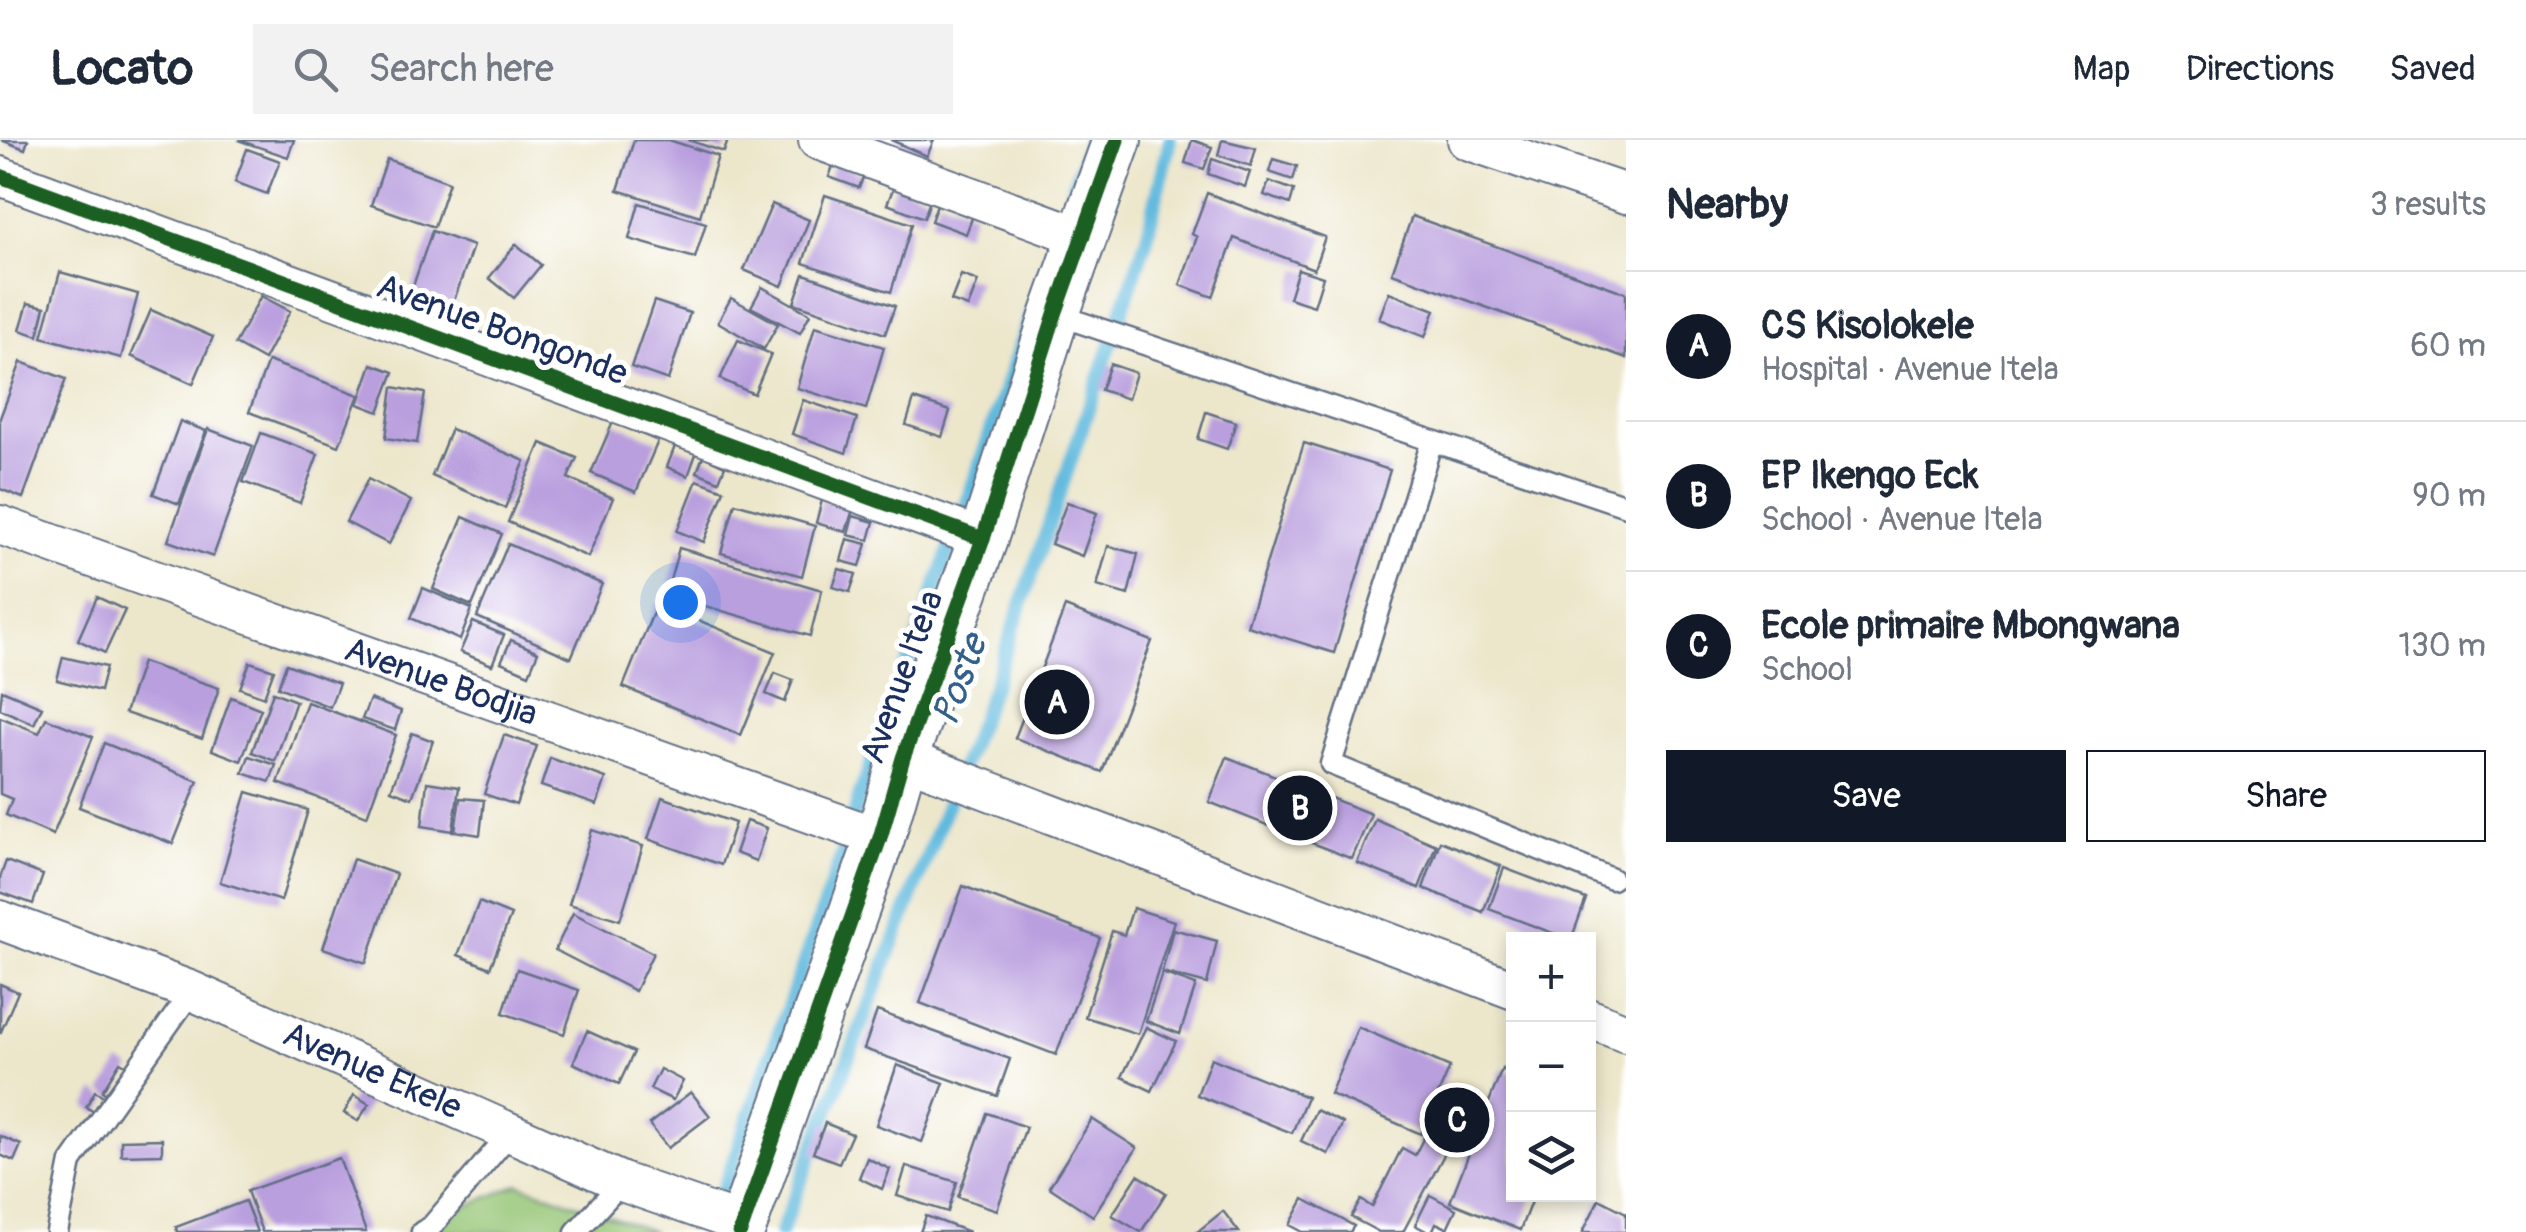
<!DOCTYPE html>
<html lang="en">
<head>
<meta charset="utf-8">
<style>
  body { margin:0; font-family:Pangolin,sans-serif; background:#f2f2f3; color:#1f2937 }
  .controls { position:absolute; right:30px; bottom:30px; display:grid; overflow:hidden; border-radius:0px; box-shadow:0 5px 15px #0003 }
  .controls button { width:90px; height:90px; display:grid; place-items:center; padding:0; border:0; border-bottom:2px solid #e0e1e3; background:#fff; color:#1f2937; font:50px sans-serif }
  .you { position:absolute; left:680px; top:462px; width:35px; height:35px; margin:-25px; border:8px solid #fff; border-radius:50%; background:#1a73e8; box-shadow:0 0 0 15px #1a73e833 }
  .badge { display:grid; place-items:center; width:65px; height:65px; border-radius:50%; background:#111827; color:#fff; font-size:32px; font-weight:700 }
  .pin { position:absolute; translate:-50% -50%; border:5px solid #fff; box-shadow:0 2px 10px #0006 }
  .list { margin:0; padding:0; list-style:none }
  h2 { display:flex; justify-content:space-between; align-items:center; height:130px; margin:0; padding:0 40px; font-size:42px }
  h2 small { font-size:32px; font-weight:400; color:#747a83 }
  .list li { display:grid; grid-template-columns:65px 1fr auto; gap:30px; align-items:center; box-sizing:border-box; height:150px; padding:0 40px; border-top:2px solid #e0e1e3 }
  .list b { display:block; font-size:38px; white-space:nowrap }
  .list p { margin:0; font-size:32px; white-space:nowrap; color:#747a83 }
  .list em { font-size:32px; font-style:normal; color:#747a83 }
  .actions { display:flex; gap:20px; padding:30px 40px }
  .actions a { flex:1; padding:22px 0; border:2px solid #111827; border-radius:0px; text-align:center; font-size:35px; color:#111827 }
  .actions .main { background:#111827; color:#fff }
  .icon { flex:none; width:55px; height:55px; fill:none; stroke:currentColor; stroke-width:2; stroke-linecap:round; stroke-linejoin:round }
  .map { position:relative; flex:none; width:1626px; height:1092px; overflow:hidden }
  header { display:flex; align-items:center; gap:60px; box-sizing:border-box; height:140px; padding:0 50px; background:#fff; border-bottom:2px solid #e0e1e3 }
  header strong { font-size:48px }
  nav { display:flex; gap:55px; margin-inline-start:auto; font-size:35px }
  .search { width:700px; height:90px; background:#f2f2f3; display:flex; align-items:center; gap:25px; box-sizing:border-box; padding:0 35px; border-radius:0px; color:#747a83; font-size:38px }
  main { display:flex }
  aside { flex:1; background:#fff }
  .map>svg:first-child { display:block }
  .green { fill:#95c575; stroke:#587a6a; stroke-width:2.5 }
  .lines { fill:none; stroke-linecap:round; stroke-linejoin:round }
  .stream { stroke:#60bade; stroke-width:14 }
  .building { fill:#b99fde }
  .service-casing { stroke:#646f84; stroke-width:25 }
  .minor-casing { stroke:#646f84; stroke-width:42 }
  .tertiary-casing { stroke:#646f84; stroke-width:52 }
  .service { stroke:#fff; stroke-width:20 }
  .minor { stroke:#fff; stroke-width:38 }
  .tertiary { stroke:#fff; stroke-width:48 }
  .cycleway-casing { stroke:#fff; stroke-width:21 }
  .cycleway { stroke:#1b5e20; stroke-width:15 }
  .labels { text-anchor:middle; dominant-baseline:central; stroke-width:10; stroke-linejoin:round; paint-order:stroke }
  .street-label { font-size:35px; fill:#1b2f5e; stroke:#fff }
  .water-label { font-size:38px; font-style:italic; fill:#33608b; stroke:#fff }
</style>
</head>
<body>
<header>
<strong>Locato</strong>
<div class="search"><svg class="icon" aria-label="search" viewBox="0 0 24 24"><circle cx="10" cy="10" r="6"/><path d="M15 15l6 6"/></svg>Search here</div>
<nav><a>Map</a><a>Directions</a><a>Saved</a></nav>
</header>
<main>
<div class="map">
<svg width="1626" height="1092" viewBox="0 0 1626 1092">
  <rect width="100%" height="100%" fill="#fff"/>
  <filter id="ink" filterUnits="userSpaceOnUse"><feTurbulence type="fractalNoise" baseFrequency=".01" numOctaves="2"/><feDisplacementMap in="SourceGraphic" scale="20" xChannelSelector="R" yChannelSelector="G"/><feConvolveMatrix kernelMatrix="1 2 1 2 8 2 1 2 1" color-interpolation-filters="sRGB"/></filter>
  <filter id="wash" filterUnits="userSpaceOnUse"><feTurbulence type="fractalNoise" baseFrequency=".0048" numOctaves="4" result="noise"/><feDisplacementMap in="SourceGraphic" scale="40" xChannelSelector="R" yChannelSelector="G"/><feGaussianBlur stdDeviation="2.25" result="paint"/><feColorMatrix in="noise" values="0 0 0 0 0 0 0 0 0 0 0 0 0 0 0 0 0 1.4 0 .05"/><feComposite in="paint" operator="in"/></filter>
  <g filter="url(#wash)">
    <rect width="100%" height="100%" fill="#ece6ca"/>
    <path class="green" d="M519 1044 654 1092H406Z"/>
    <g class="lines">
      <g class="stream">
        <path d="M715 1072 842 715 862 648 967 362 1089 0"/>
        <path d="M781 1092 995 542 1146 101 1170 0"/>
      </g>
    </g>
    <g id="blocks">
      <g class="building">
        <path d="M1 0H28L25 9Z"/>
        <path d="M238 0H294L288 17Z"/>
        <path d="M634 0H669L718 16 700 76 618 50Z"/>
        <path d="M688 0H728L724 12Z"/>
        <path d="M891 0H934L927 16Z"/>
        <path d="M1192 0 1212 7 1204 29 1185 23Z"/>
        <path d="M1222 0 1256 8 1251 26 1218 15Z"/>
        <path d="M247 9 280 21 267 54 235 42Z"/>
        <path d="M387 19 449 42 434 87 371 65Z"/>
        <path d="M1212 19 1250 32 1245 47 1208 34Z"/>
        <path d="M1273 19 1297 26 1293 40 1269 32Z"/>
        <path d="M834 23 864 35 859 48 829 37Z"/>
        <path d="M1269 41 1294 50 1290 64 1264 55Z"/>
        <path d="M895 44 931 58 924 78 887 64Z"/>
        <path d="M1207 53 1325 97 1314 129 1234 98 1213 157 1180 145 1197 97 1192 94Z"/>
        <path d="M825 55 912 84 891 152 803 123Z"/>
        <path d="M939 59 974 73 966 94 931 81Z"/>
        <path d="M639 63 706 83 695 118 629 99Z"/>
        <path d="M772 64 809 80 782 146 744 130Z"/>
        <path d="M1412 76 1626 153V218L1392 133Z"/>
        <path d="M432 91 473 106 447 181 406 166Z"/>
        <path d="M516 104 541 125 514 158 489 138Z"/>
        <path d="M1298 129 1323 137 1314 166 1289 158Z"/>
        <path d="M60 132 138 154 121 218 42 197Z"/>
        <path d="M804 134 895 166 885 194 794 163Z"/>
        <path d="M961 135 978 141 968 167 951 161Z"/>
        <path d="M762 147 810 174 800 193 751 167Z"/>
        <path d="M1389 152 1435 170 1425 197 1379 179Z"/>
        <path d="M261 156 290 171 264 220 235 204Z"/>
        <path d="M731 158 778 184 764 209 718 182Z"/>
        <path d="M654 161 690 173 668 240 631 227Z"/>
        <path d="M28 163 45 167 38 196 20 190Z"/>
        <path d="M151 170 213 197 193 244 131 216Z"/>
        <path d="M815 186 884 207 866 269 797 248Z"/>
        <path d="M738 200 771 214 754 254 720 239Z"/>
        <path d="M268 221 359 255 339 306 249 272Z"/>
        <path d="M21 222 66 239 23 358 0 349V278Z"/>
        <path d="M372 224 394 232 379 272 358 264Z"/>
        <path d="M1110 224 1136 233 1128 259 1101 250Z"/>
        <path d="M393 247 425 253 417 303 386 298Z"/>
        <path d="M914 259 950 271 942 297 906 285Z"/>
        <path d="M803 260 857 278 846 313 792 294Z"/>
        <path d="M1206 272 1236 282 1227 309 1198 299Z"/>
        <path d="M180 281 206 291 179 364 153 354Z"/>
        <path d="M613 282 658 301 636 352 591 333Z"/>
        <path d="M208 289 253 306 213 417 168 401Z"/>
        <path d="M451 289 525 321 505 368 432 336Z"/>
        <path d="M261 293 318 314 300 363 243 342Z"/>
        <path d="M541 303 577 318 568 338 613 358 588 417 508 382Z"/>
        <path d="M1304 303 1390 330 1334 513 1247 486Z"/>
        <path d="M675 306 696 314 688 336 667 327Z"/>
        <path d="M703 316 725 326 719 341 697 332Z"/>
        <path d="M368 339 411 361 389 404 346 382Z"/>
        <path d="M697 340 724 350 704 402 677 391Z"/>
        <path d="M822 360 853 369 846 392 816 383Z"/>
        <path d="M1067 362 1097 373 1082 416 1051 404Z"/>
        <path d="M735 363 815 386 802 436 721 413Z"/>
        <path d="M853 376 874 382 869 400 848 395Z"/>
        <path d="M463 377 502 394 472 466 433 449Z"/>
        <path d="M847 399 867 404 860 426 841 421Z"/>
        <path d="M508 404 602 444 571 518 477 477Z"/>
        <path d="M1108 406 1138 414 1128 455 1097 446Z"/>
        <path d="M679 408 822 450 810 496 666 455Z"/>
        <path d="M839 429 856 434 850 452 833 447Z"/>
        <path d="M423 448 472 469 460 500 411 478Z"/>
        <path d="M97 457 125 470 105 513 78 500Z"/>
        <path d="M657 463 775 512 741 595 623 547Z"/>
        <path d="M1065 467 1152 501 1102 632 1015 598Z"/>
        <path d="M473 482 504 495 492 525 460 512Z"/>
        <path d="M511 500 538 512 529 534 501 522Z"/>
        <path d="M63 517 106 527 100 551 57 540Z"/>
        <path d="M142 522 219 548 202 599 125 573Z"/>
        <path d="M250 522 274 530 264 557 240 548Z"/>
        <path d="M286 524 339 543 330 567 278 547Z"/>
        <path d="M775 533 793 540 785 562 766 554Z"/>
        <path d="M2 550 42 567 34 584 0 569Z"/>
        <path d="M273 552 296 561 275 621 252 612Z"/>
        <path d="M231 557 261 569 241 621 212 610Z"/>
        <path d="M370 559 401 571 395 590 362 579Z"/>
        <path d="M307 562 396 595 367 676 278 643Z"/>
        <path d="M0 577 39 593 46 578 93 597 53 695 6 675 12 659 0 654Z"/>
        <path d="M412 593 433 601 412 658 391 650Z"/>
        <path d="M504 595 537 606 516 665 484 654Z"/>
        <path d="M104 603 198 641 173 704 79 667Z"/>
        <path d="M249 616 276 625 270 642 243 633Z"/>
        <path d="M1227 617 1371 674 1352 719 1209 662Z"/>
        <path d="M550 618 606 638 597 665 541 646Z"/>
        <path d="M427 642 459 647 453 691 422 686Z"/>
        <path d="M247 652 308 670 281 761 220 742Z"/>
        <path d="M662 657 735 683 721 725 648 699Z"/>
        <path d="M460 658 484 660 480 695 455 691Z"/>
        <path d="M1375 679 1436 705 1419 748 1357 723Z"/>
        <path d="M746 681 767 688 756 721 735 713Z"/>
        <path d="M592 690 643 706 620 780 569 764Z"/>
        <path d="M1440 701 1501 726 1483 772 1423 748Z"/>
        <path d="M353 719 396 734 366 823 323 808Z"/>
        <path d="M6 721 43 735 33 764 0 752V738Z"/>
        <path d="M1504 728 1586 759 1571 800 1489 769Z"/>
        <path d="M963 746 1100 798 1056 915 920 863Z"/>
        <path d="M479 762 511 775 490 828 458 815Z"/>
        <path d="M1133 768 1174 781 1138 894 1085 877 1112 791 1124 795Z"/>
        <path d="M573 773 653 813 635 851 555 810Z"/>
        <path d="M1173 789 1217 801 1207 844 1162 832Z"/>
        <path d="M517 829 579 850 564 894 503 873Z"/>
        <path d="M1162 833 1196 845 1180 894 1146 881Z"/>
        <path d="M0 844 18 852 0 894Z"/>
        <path d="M877 871 1010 919 997 956 864 909Z"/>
        <path d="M1146 887 1176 901 1152 951 1122 937Z"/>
        <path d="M1358 887 1450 927 1421 994 1330 954Z"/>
        <path d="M587 891 634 912 619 944 573 923Z"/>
        <path d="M1211 918 1307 957 1292 993 1197 955Z"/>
        <path d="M120 922 131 928 113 959 102 951Z"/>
        <path d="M897 925 944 943 922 1002 876 985Z"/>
        <path d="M660 929 683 941 673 960 650 949Z"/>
        <path d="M1502 929 1514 934V1054H1534L1520 1090 1450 1062Z"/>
        <path d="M95 951 108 959 99 975 86 967Z"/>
        <path d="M691 952 710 976 668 1008 649 984Z"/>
        <path d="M354 955 369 964 358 981 344 973Z"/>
        <path d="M1316 970 1343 983 1328 1014 1301 1001Z"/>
        <path d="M987 973 1026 987 997 1070 958 1057Z"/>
        <path d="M1092 979 1137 1008 1093 1076 1049 1047Z"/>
        <path d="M825 983 852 994 839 1023 813 1013Z"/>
        <path d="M0 996 21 1005 14 1021 0 1015Z"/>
        <path d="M1424 997 1447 1009 1403 1092H1379L1351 1077 1361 1060 1372 1067 1402 1008 1415 1015Z"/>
        <path d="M162 999V1014L121 1015V1000Z"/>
        <path d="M339 1018 366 1092H262L247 1051Z"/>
        <path d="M867 1018 890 1029 882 1049 859 1038Z"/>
        <path d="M906 1026 957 1042 948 1072 897 1056Z"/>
        <path d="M1138 1035 1166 1053 1141 1092 1112 1075Z"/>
        <path d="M1430 1055 1456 1069 1447 1088 1436 1083 1432 1092H1428L1415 1085Z"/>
        <path d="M1304 1059 1354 1086 1350 1092H1303L1290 1085Z"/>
        <path d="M1599 1059 1626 1073V1092H1583Z"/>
        <path d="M245 1061 257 1092H177L176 1087Z"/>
        <path d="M1223 1071 1239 1092H1197Z"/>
        <path d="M926 1076 969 1092H920Z"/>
      </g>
    </g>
  </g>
  <g filter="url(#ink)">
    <use href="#blocks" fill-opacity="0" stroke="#646f84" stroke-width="2.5"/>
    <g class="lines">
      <defs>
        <g id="service">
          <path d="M1055 174 1626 366"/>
          <path d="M1432 301 1331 624 1612 739"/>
          <path d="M57 1092 71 1022 192 851"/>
          <path d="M422 1092 431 1087 511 992"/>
          <path d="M576 1092 622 1042"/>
        </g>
        <g id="minor">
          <path d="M818 0 1082 97"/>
          <path d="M1467 0 1626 54"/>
          <path d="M0 36 983 399"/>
          <path id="s1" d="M0 385 880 698"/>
          <path d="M903 618 1514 850"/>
          <path id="s2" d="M0 780 192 851 622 1042 743 1084"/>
          <path d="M1588 878 1626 893"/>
        </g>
        <path id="tertiary" d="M740 1092 880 698 903 618 983 399 1055 174 1117 0"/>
      </defs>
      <use href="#service" class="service-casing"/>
      <use href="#minor" class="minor-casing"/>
      <use href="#tertiary" class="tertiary-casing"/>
      <use href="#service" class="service"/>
      <use href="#minor" class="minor"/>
      <use href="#tertiary" class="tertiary"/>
      <defs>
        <g id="cycleway">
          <path d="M0 36 983 399"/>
          <path d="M740 1092 880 698 903 618 983 399 1055 174 1117 0"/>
        </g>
      </defs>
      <use href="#cycleway" class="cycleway-casing"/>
      <use href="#cycleway" class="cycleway"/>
    </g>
  </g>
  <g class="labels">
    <g class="street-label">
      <text transform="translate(502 190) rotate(20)">Avenue Bongonde</text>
      <text transform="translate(902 537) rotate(-70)">Avenue Itela</text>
      <text stroke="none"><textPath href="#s1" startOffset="468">Avenue Bodjia</textPath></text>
      <text stroke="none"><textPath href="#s2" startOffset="402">Avenue Ekele</textPath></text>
    </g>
    <g class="water-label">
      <text transform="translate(960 540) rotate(-70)">Poste</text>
    </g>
  </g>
</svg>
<div class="controls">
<button>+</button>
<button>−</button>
<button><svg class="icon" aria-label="layers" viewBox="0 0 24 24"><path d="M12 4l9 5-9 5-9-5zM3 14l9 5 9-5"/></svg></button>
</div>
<div class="you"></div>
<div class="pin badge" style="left:1057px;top:562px">A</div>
<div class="pin badge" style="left:1300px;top:668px">B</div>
<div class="pin badge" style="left:1457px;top:980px">C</div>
</div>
<aside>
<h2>Nearby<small>3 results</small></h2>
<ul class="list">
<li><span class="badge">A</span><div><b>CS Kisolokele</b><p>Hospital · Avenue Itela</p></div><em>60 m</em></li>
<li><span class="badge">B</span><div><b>EP Ikengo Eck</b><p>School · Avenue Itela</p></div><em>90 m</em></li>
<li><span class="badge">C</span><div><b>Ecole primaire Mbongwana</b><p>School</p></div><em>130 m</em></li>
</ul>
<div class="actions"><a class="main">Save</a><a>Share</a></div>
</aside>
</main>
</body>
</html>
